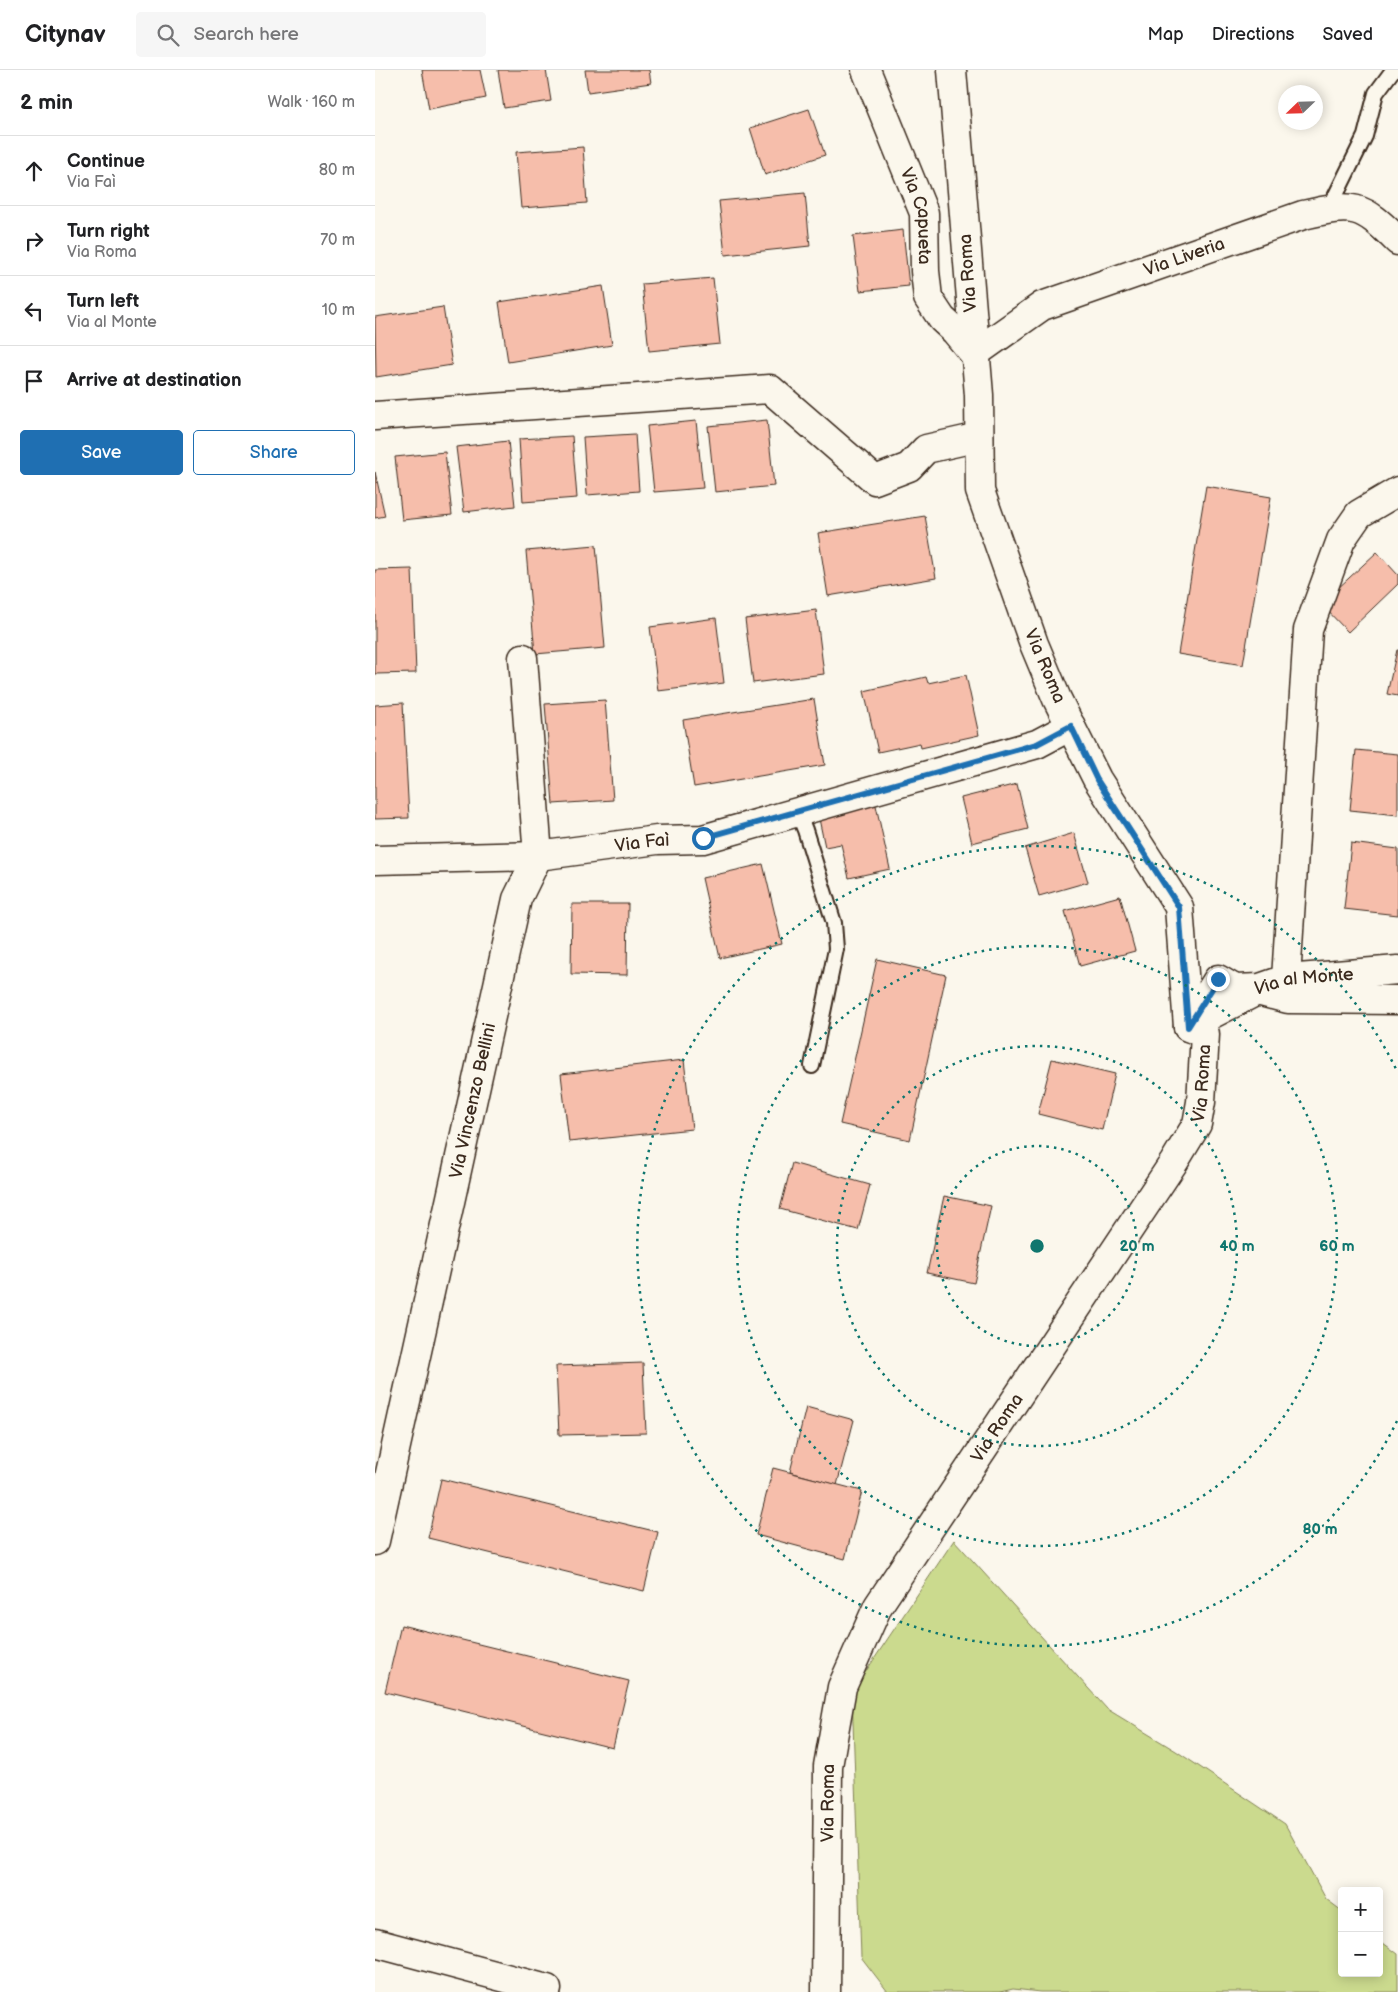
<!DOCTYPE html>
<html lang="en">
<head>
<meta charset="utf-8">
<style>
  body { margin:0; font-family:"Balsamiq Sans",sans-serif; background:#f6f6f6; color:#202124 }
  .controls { position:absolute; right:15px; bottom:15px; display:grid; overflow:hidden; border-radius:5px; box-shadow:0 2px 12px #0003 }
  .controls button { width:45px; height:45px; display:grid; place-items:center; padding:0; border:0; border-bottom:1px solid #e0e0e0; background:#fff; color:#202124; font:25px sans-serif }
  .compass { position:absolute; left:903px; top:15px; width:45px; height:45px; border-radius:50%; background:#fff; box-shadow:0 2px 12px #0003; rotate:247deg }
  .stop { position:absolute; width:15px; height:15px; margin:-11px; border:4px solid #1f6fb2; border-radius:50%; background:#fff }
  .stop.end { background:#1f6fb2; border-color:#fff; box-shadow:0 1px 5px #0008 }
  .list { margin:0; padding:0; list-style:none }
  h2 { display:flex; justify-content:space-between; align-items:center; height:65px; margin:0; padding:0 20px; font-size:21px }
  h2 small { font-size:16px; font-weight:400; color:#757577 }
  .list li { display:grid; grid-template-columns:32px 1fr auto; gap:15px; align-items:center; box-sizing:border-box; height:70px; padding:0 20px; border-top:1px solid #e0e0e0 }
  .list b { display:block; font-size:19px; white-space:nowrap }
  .list p { margin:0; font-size:16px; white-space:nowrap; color:#757577 }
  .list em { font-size:16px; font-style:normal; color:#757577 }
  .actions { display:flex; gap:10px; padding:15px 20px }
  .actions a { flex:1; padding:11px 0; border:1px solid #1f6fb2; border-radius:5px; text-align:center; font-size:18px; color:#1f6fb2 }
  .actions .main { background:#1f6fb2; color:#fff }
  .icon { flex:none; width:28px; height:28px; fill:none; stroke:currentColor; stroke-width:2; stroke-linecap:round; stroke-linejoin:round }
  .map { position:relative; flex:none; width:1023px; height:1922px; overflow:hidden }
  header { display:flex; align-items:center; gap:30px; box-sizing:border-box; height:70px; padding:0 25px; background:#fff; border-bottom:1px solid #e0e0e0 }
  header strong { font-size:24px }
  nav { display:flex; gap:28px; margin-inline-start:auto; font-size:18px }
  .search { width:350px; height:45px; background:#f6f6f6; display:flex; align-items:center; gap:12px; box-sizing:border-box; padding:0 18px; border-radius:5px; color:#757577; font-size:19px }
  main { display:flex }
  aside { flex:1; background:#fff }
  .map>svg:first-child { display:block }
  .green { fill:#cbda8e; stroke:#838256 }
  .building { fill:#f6beab; stroke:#3b2a1e }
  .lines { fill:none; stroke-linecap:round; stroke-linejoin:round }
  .lane-casing { stroke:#3b2a1e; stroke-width:18 }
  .street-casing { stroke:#3b2a1e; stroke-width:31 }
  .secondary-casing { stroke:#3b2a1e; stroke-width:31 }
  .lane { stroke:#fbf7ec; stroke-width:14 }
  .street { stroke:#fbf7ec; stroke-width:28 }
  .secondary { stroke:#fbf7ec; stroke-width:28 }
  .route { stroke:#1f6fb2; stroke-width:6 }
  .ring { fill:none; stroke:#0f766e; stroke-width:2.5; stroke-dasharray:2.5 5 }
  .labels { text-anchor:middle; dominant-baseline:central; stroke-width:4; stroke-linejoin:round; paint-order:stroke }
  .street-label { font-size:18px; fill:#3b2a1e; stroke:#fbf7ec }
  .centre { fill:#0f766e; stroke:#fbf7ec; stroke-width:2.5 }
  .ring-label { font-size:15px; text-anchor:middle; font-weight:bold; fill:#0f766e; stroke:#fbf7ec; stroke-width:4; stroke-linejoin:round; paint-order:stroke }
</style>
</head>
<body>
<header>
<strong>Citynav</strong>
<div class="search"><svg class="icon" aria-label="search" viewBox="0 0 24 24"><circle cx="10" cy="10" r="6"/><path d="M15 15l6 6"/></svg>Search here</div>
<nav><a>Map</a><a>Directions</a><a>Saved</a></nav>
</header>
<main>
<aside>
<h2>2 min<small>Walk · 160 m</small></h2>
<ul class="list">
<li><svg class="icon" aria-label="ahead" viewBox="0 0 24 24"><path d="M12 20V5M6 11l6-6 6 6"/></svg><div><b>Continue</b><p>Via Faì</p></div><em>80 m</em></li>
<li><svg class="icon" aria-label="right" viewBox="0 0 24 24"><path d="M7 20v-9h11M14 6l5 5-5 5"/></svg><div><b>Turn right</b><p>Via Roma</p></div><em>70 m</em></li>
<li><svg class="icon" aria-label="left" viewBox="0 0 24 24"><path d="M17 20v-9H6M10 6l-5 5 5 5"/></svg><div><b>Turn left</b><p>Via al Monte</p></div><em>10 m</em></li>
<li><svg class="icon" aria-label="arrive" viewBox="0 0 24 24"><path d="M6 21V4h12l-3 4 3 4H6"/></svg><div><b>Arrive at destination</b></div></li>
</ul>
<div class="actions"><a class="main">Save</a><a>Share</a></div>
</aside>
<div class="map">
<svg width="1023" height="1922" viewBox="0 0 1023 1922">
  <rect width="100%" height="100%" fill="#fbf7ec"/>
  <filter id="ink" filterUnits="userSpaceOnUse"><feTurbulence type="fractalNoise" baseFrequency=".02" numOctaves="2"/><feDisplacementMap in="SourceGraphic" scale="10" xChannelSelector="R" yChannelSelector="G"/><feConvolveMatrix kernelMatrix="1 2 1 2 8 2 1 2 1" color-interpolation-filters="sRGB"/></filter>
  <g filter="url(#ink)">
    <path class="green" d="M579 1470 732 1639 801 1681 910 1754 951 1829 967 1841V1903H1004V1870L1023 1884V1922H665L638 1919 625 1922H513L486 1887 477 1622Z"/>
    <g class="building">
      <path d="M47 0H105L111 28 54 39Z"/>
      <path d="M123 0H171L176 31 129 38Z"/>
      <path d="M210 0H274L276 13 213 22Z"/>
      <path d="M434 39 450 85 390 105 375 58Z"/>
      <path d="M208 77 212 133 146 138 141 82Z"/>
      <path d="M430 123 435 176 350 185 344 131Z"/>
      <path d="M528 160 534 216 485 221 478 166Z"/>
      <path d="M338 208 345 274 274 281 267 214Z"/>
      <path d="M228 216 237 275 133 292 124 232Z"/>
      <path d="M68 237 77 295 1 307 0 247Z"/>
      <path d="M392 350 399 416 340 422 333 356Z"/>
      <path d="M321 351 328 418 279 422 272 356Z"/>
      <path d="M260 364 264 421 212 425 208 367Z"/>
      <path d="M197 366 202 428 148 432 144 369Z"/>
      <path d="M133 371 140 436 89 442 81 377Z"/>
      <path d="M70 382 77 445 27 450 20 387Z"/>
      <path d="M0 402 10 446 0 448Z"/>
      <path d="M831 416 896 427 868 595 803 584Z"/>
      <path d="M550 446 561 508 453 526 443 463Z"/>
      <path d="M221 475 230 578 160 584 151 481Z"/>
      <path d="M1002 482 1023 505V514L973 562 946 534Z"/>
      <path d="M37 499 41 603 0 604V500Z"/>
      <path d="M441 540 449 604 378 613 370 549Z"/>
      <path d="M341 548 349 613 283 621 275 557Z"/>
      <path d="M1022 580H1023V626L1012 624Z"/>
      <path d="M591 605 604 665 546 678 545 673 503 682 489 621 551 607 553 613Z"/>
      <path d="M439 629 450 695 319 717 308 650Z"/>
      <path d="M230 630 238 730 178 734 170 634Z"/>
      <path d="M28 633 34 748 0 749V635Z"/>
      <path d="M981 680 1023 684V745L975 740Z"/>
      <path d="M642 714 653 759 597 773 586 728Z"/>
      <path d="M500 731 515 799 474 808 466 774 450 777 443 744Z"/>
      <path d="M699 763 713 812 664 826 650 778Z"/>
      <path d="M976 773 1023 779V845L969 839Z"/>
      <path d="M388 794 407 874 345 888 327 808Z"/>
      <path d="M745 826 760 881 705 896 690 841Z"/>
      <path d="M197 834H253L252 905 196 904Z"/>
      <path d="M502 889 571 905 535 1070 465 1054Z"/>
      <path d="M677 989 740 1004 727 1060 663 1044Z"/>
      <path d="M309 990 317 1059 194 1072 186 1004Z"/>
      <path d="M417 1093 495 1115 483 1160 405 1139Z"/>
      <path d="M569 1126 616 1136 599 1213 552 1203Z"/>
      <path d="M268 1293 271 1363 184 1365 181 1296Z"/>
      <path d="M431 1337 479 1350 462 1415 415 1402Z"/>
      <path d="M398 1398 487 1421 470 1489 381 1465Z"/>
      <path d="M66 1409 283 1462 269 1521 53 1468Z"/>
      <path d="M26 1555 254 1611 238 1678 10 1622Z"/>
    </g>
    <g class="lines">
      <defs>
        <g id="lane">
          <path d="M954 139 990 66 1001 23 1018 0"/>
          <path d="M423 743 430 760 459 853 461 879 437 996"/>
        </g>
        <g id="street">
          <path id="s1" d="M491 0 549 143 550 201 553 228 567 249 580 261 599 284 667 236 928 145C979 133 986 134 1023 171"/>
          <path d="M0 346 395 319 500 410 534 397 551 379 604 367"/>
          <path id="s2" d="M0 790 163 786 282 770 328 769 662 674 696 656"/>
          <path d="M911 909 933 560 966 470 984 444 1023 421"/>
          <path d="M814 956 882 921 913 929 1023 930"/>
          <path id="s3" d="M813 957 843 909 860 919 885 918 911 909 1023 900"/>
          <path id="s4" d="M0 1471 142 829 163 786 148 588"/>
          <path d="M0 1873 172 1919"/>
        </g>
        <g id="secondary">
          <path id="s5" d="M451 1922 453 1696 467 1617 503 1536 799 1092 822 1054 826 1032 830 964 813 957 804 837 722 709 682 629 659 574 605 421 604 325 577 0"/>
        </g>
      </defs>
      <use href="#lane" class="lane-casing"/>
      <use href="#street" class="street-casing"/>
      <use href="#secondary" class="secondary-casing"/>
      <use href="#lane" class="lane"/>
      <use href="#street" class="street"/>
      <use href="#secondary" class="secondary"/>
    </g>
  </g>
  <g class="lines" filter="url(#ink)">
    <path class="route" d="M328 768 662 674 696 656 722 710 804 837 813 957 843 909"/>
  </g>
  <g class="ring">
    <circle cx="662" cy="1176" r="100"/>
    <circle cx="662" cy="1176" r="200"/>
    <circle cx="662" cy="1176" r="300"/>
    <path d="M1022 1351A400 400 0 1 1 1022 1001"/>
  </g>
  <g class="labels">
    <g class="street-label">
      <text stroke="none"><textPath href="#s1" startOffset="156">Via Capueta</textPath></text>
      <text stroke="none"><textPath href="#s1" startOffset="546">Via Liveria</textPath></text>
      <text transform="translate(593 203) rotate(-94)">Via Roma</text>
      <text transform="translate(670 596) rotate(67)">Via Roma</text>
      <text stroke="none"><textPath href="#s2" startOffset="268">Via Faì</textPath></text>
      <text stroke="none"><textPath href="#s3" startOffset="146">Via al Monte</textPath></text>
      <text stroke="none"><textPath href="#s5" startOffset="1014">Via Roma</textPath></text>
      <text stroke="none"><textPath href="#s4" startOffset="451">Via Vincenzo Bellini</textPath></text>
      <text stroke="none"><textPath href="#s5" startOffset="609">Via Roma</textPath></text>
      <text stroke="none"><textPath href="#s5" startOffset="189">Via Roma</textPath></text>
    </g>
  </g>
  <circle cx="662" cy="1176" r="8" class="centre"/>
  <g class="ring-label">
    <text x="762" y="1181">20 m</text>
    <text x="862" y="1181">40 m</text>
    <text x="962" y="1181">60 m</text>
    <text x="945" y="1464">80 m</text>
  </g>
</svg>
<div class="controls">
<button>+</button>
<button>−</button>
</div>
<svg class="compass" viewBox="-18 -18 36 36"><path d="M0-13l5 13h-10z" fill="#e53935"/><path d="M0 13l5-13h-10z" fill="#757577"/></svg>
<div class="stop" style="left:328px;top:768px"></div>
<div class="stop end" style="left:843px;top:909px"></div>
</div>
</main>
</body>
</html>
